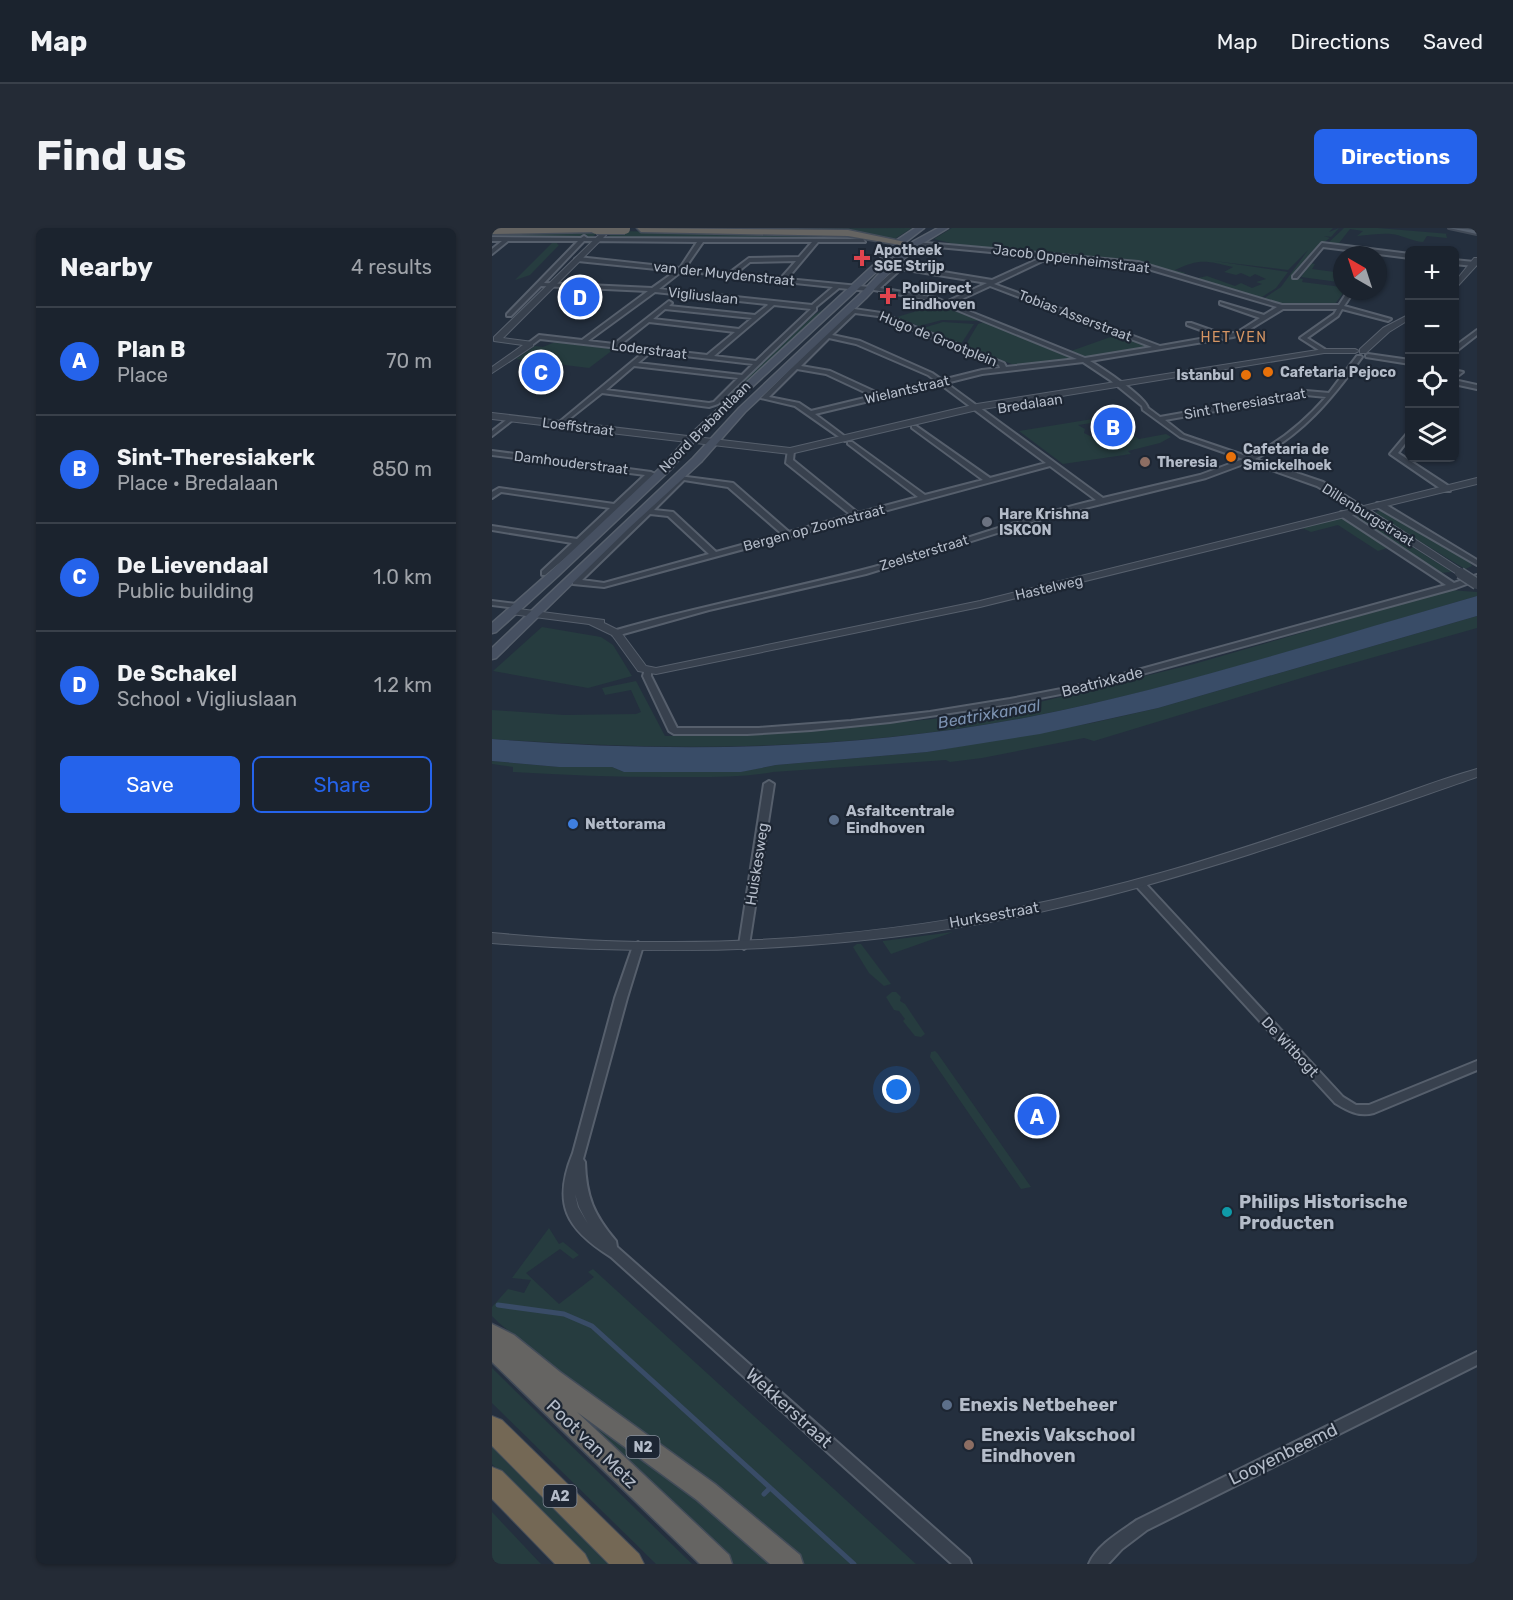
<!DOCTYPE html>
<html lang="en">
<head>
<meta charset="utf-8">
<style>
  body { margin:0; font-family:Rubik,sans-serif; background:#242b36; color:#f1f3f6 }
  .controls { position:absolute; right:18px; top:18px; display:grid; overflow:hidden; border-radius:9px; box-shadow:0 2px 4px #0004 }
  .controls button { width:54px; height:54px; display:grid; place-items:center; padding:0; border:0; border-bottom:2px solid #39404a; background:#1b232e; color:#f1f3f6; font:30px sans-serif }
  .compass { position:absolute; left:841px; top:18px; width:54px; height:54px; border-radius:50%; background:#1b232e; box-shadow:0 2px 4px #0004; rotate:321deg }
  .you { position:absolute; left:405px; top:862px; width:21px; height:21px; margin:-15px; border:4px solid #fff; border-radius:50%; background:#1a73e8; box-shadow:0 0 0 9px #1a73e833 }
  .badge { display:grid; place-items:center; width:39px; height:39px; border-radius:50%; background:#2563eb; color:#fff; font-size:20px; font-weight:700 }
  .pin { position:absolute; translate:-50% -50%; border:3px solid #fff; box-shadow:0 2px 6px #0006 }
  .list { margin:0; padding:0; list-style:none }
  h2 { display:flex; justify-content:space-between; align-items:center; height:78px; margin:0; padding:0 24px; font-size:26px }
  h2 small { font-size:20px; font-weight:400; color:#a0a4aa }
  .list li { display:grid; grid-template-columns:39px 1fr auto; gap:18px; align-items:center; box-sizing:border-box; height:108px; padding:0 24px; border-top:2px solid #39404a }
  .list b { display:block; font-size:22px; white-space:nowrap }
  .list p { margin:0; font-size:20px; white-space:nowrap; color:#a0a4aa }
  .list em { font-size:20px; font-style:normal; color:#a0a4aa }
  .actions { display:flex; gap:12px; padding:18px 24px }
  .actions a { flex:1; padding:14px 0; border:2px solid #2563eb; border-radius:9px; text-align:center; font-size:21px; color:#2563eb }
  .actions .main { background:#2563eb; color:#fff }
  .icon { flex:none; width:33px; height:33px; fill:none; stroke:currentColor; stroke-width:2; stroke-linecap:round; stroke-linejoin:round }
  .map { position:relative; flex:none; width:985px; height:1336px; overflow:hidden; border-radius:9px }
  header { display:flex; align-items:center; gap:36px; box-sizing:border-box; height:84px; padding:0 30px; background:#1b232e; border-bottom:2px solid #39404a }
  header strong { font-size:28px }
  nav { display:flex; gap:33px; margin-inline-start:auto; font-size:21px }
  .intro { display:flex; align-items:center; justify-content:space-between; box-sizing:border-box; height:144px; padding:0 36px }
  h1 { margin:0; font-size:42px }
  .button { padding:15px 27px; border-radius:9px; background:#2563eb; color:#fff; font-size:21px; font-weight:700 }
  main { display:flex; gap:36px; padding:0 36px }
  aside { flex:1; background:#1b232e; border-radius:9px; box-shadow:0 2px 4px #0004 }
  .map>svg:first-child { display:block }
  .green { fill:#263c3f }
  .water { fill:#394c67 }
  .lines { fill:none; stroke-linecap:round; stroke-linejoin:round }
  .stream { stroke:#394c67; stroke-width:5 }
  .minor-casing { stroke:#565f6c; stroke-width:4 }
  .tertiary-casing { stroke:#565f6c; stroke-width:2 }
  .secondary-casing { stroke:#565f6c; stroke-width:3 }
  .primary-casing { stroke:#414a57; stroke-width:4 }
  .trunk-casing { stroke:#434c59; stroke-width:3 }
  .motorway-casing { stroke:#434c59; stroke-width:2 }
  .minor { fill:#38414e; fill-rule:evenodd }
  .tertiary { fill:#38414e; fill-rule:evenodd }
  .secondary { fill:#465061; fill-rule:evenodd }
  .primary { fill:#56606e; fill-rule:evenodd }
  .trunk { fill:#656462; fill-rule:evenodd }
  .motorway { fill:#746855; fill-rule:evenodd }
  .tertiary-bridge-casing { stroke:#565f6c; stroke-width:13; stroke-linecap:butt }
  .trunk-bridge-casing { stroke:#434c59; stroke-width:12; stroke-linecap:butt }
  .tertiary-bridge { stroke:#38414e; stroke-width:10 }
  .trunk-bridge { stroke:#656462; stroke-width:10 }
  .health-dot { fill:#e0444e; stroke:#1d2633; stroke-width:2 }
  .food-dot { fill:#e8710a; stroke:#1d2633; stroke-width:2 }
  .education-dot { fill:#8d6e63; stroke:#1d2633; stroke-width:2 }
  .worship-dot { fill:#6b7280; stroke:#1d2633; stroke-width:2 }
  .service-dot { fill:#5c6f8a; stroke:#1d2633; stroke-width:2 }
  .shop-dot { fill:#3f7fe0; stroke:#1d2633; stroke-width:2 }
  .culture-dot { fill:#0f9aa8; stroke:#1d2633; stroke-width:2 }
  .labels { text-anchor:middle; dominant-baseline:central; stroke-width:4.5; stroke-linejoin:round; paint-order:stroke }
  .far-poi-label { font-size:14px; font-weight:bold; fill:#b4bcc9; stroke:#1d2633; text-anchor:start }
  .far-street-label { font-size:14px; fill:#b4bcc9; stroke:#1d2633 }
  .far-neighbourhood-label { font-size:14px; letter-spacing:1.5px; fill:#d59563; stroke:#1d2633 }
  .shield { fill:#1d2633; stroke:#878f9c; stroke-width:1.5 }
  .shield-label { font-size:14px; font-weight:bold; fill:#b4bcc9 }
  .street-label { font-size:15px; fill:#b4bcc9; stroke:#1d2633 }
  .poi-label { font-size:15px; font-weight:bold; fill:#b4bcc9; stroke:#1d2633; text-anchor:start }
  .water-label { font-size:16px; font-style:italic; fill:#7c92b1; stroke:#1d2633 }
  .near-poi-label { font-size:18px; font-weight:bold; fill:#b4bcc9; stroke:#1d2633; text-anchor:start }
  .near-street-label { font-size:18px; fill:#b4bcc9; stroke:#1d2633 }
</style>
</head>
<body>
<header>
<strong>Map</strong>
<nav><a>Map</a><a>Directions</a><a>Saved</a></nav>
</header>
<div class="intro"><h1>Find us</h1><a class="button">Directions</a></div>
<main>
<aside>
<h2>Nearby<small>4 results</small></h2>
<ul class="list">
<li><span class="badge">A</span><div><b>Plan B</b><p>Place</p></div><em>70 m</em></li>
<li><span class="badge">B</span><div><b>Sint-Theresiakerk</b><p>Place · Bredalaan</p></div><em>850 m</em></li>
<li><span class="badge">C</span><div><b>De Lievendaal</b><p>Public building</p></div><em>1.0 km</em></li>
<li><span class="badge">D</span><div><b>De Schakel</b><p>School · Vigliuslaan</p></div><em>1.2 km</em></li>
</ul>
<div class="actions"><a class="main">Save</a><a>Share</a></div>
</aside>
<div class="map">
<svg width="985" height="1336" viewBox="0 0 985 1336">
  <rect width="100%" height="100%" fill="#242f3e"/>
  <g class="green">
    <path d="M420 0 401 12 382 8 229 1Z"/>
    <path d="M460 0H841L837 4 847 0 839 9 832 8 838 10 828 17 800 49 811 51 810 54 850 59V63H853L842 77H790L771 71 789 59 816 22 796 42 722 33 796 44 784 60 767 71 702 51 715 48 743 58 749 55 760 60 770 56 764 54 774 51 763 46 758 49 749 45 744 47 732 44 741 39C715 33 708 30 683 42L694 45 690 46 644 34 462 16 442 11Z"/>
    <path d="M852 0H886L958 6H954L955 10 935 8 931 14C919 13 910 7 899 6 890 5 878 7 865 8L871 3 858 1 847 15 878 20 835 16Z"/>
    <path d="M108 3 99 10H0V4Z"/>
    <path d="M124 3 364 7 378 11 114 10Z"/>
    <path d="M63 12H67L65 16 67 17 38 47 23 52Z"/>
    <path d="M819 35 823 36 820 41 850 45 846 54 809 49Z"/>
    <path d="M344 74 203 204 238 166 322 87Z"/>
    <path d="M436 77H447L489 93 450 92 427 98 405 89 438 79Z"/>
    <path d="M451 94 482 96 469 116 431 100Z"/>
    <path d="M492 94 584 130 527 139 473 118 486 96Z"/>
    <path d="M627 106 662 118 595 129 579 123Z"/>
    <path d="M63 114 122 121 97 140 24 131 43 118 51 119Z"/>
    <path d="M625 187 634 190 586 197 593 201 592 205 604 211 635 203 647 211 674 206 679 209 668 215 636 223 639 226 571 236 527 203Z"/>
    <path d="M889 282 976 332 980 338 973 341 882 285Z"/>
    <path d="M867 287 871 288 960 344 948 345 942 343 865 290Z"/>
    <path d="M847 290 855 291 895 320 886 323 846 297 819 304 810 300Z"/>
    <path d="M958 362 985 364V368C837 411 689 459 537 489 360 523 180 524 0 511V482L72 487 144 486 149 484 139 462 113 467 110 460 144 453 173 508 279 505 391 496 441 491 548 474 702 436Z"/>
    <path d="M985 388V400L826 445 602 513 592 510 490 530 458 534 454 532 281 544C246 550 210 549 175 549 123 549 72 547 21 544V539L0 536V533L67 539H120L132 544H248L284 537 435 524 600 495 666 480Z"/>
    <path d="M50 399 109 409 121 417 140 448 96 460 1 443Z"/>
    <path d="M461 704 399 726 391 714V713Z"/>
    <path d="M365 716H369L399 756 392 758 377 745 361 719Z"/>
    <path d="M400 764H404L409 769 408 773 413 776 433 806 429 809 423 808 411 793 413 791 407 783 402 782 394 769Z"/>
    <path d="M443 823 446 826 539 959 529 961 438 829 439 824Z"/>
    <path d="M57 1000 67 1016 71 1014 87 1027 81 1031 68 1021 34 1045 67 1076 102 1049 96 1044 101 1041 424 1336H305L7 1095 0 1088V1079L16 1061 32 1065 39 1052 20 1050Z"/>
    <path d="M0 1140 200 1336H164L0 1175Z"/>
    <path d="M39 1142 212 1269 287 1336H242Z"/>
    <path d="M0 1216 119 1336H97L0 1236Z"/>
    <path d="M0 1284 47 1334 49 1336H0Z"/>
  </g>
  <path class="water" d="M985 368V388L666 480 548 506 435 524 284 537 249 544H132L120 539H67L0 533V511C179 525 360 523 537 489 689 459 837 410 985 368Z"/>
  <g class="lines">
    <g class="stream">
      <path d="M6 1077 72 1086 100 1098 362 1336"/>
      <path d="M272 1266 278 1260"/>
    </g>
    <defs>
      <g id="minor">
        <path d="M92 8 95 10 371 11 373 14H326L295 51 377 59 380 61 377 63 347 60 324 79V82L226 176 217 179 110 165 67 199 65 198V196L153 123 48 111 40 117 35 116 47 107 90 112 156 63 49 58 19 88H15V86L86 13H16L0 26V21L10 13H0V9L89 10ZM92 13 205 14 188 40 86 29 83 31 86 33 184 43 160 60 52 55ZM211 14H320L307 29 257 30 237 45 193 40ZM304 33 289 50 243 46 258 34ZM190 43 341 59 320 77 167 61ZM163 64 275 76 276 77 263 87 177 78 180 75 177 73 122 116 96 113ZM282 77 319 81 264 133 222 128ZM173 81 260 90 247 101 161 91ZM157 94 243 104 215 127 128 117ZM159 124 261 136 250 147 146 135ZM142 138 246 150 222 174 217 175 114 162Z"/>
        <path d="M423 14 646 34 790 77H847L856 63H862L852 78 899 91 896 93 850 81 846 88 815 110 834 122V124H830L808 110 842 86 845 81H791L750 106 741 109 598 133C610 140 654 169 656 180L668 189 814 163 837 165 865 128H869L870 129C840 171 810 207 763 231L831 254 874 281 867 283 825 258 757 234 714 250 553 290 374 346 217 382 124 408 121 407V403C207 378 295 362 382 339 456 318 529 290 604 272L558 238 112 359 81 356V352L187 248 241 255 297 304 359 287 294 235 296 222 302 223 301 232 366 285 426 269 356 216V214H360L433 267 491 252 420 200V198H424L498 250 554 235 448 156 323 186 355 210V212L353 213 303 178 269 170 333 107 362 81 389 85 512 135 514 139 585 131 443 73 382 62V60L408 37 500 52 551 29 425 17ZM559 29 646 38 785 79 772 87 728 74V76L768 90 746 104 733 107 699 95H695V97L725 108 668 118 502 56ZM409 41 495 55 454 74 444 70 388 60ZM498 58 660 119 593 130 459 76ZM363 85 386 88 507 137 508 140 490 142 450 152 440 145 368 113 340 107ZM337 110 364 116 436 147 444 153 388 166 338 143 309 138ZM591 134 618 152 650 178 651 182 688 209 751 231 708 247 611 270 454 155 490 146ZM305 141 334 146 381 168 319 183 307 175 277 169ZM814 167 834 169C812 194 787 215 757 229L692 207 673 192ZM192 252 236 259 290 306 224 324 181 284 162 282ZM158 286 176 288 217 326 112 355 90 352Z"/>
        <path d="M830 15 918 26V30L831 19 805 50H801V48Z"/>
        <path d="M962 32 982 34 985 36 982 38 962 36Z"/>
        <path d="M985 102V107L962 125V119Z"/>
        <path d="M876 126 918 132V136L874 129V127Z"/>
        <path d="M966 143 971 144 962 151V145Z"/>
        <path d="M962 152 985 157V161L962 156Z"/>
        <path d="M18 189 23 190 0 208V203Z"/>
        <path d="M918 202V209L906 225 958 259V263H952L898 226Z"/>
        <path d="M0 223 159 244 163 246 90 316 53 347H50V343L80 315 0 302V298L85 311 118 280 9 264 0 270V264L7 260 122 276 153 247 0 227Z"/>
        <path d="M885 275H891L985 332V337L885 279Z"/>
        <path d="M849 284H855L962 355 985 347V352L964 360 599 460 518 476 398 494 319 502 255 506H182L177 503 151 448 153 441H159V448L185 500H267L359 493 438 484 518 471 595 456 954 357 849 288Z"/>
        <path d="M0 373 25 376 29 378 25 380 0 377Z"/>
        <path d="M277 553 282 556 257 717 252 721 247 717 272 556Z"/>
        <path d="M648 653 652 654 851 869 864 877H877L985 833V842L882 885C867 889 856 883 843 875L644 658 643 656Z"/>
        <path d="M146 714 151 718 135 770 91 931 93 934C94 969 102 987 124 1013L125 1019 477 1331 479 1336H460L119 1029C74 1001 60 976 81 925L123 770 141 718ZM83 966 87 979 96 996 86 979Z"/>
        <path d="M985 1124V1137L655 1302 630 1321 616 1336H597C605 1317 628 1304 645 1292Z"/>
      </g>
      <g id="tertiary">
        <path d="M114 0H121L11 110 41 114V118L0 145V139L31 117 2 113V109Z"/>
        <path d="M982 30H985V37L962 62V55Z"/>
        <path d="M918 86V91L897 104 874 125H868V121L891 100Z"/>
        <path d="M832 121H863L867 123 863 125H832L485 182 298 226 0 191V185L298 220 485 176Z"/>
        <path d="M985 250V256L878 282 972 343V347L968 348 869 285 488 379 164 446 146 443 120 407 97 396 19 386 14 383 19 380 112 392V395L128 403 154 438 164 440 488 373Z"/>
        <path d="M985 541V549C849 596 714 645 574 678 384 723 194 730 0 715V705C54 710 108 714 162 714 334 716 507 691 672 644 742 624 811 600 879 577 914 565 949 551 985 541Z"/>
      </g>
      <g id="secondary">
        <path d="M423 0H432L411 16 396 33 206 209 178 242 66 348 4 404 0 405V395L58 344 170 238 200 205 390 29 405 12Z"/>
        <path d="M446 0H456L428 17 404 38 374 70 253 184 209 234 137 300 4 430 0 431V420L201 230 247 180 368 66 398 34 422 13Z"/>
      </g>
      <path id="primary" d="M957 0 985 2V6Z"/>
      <g id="trunk">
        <path d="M0 0H108L109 1 104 4 0 6Z"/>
        <path d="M145 0 356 2 413 14 408 17 356 8 149 4Z"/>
        <path d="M0 1096 22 1107 68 1144 223 1256 308 1327 311 1336H278L205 1272 85 1184 237 1327 240 1336H208L0 1134Z"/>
      </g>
      <g id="motorway">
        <path d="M0 1188 10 1192 147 1326 152 1336H117L0 1218Z"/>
        <path d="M0 1239 10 1243 93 1326 98 1336H63L0 1271Z"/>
      </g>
    </defs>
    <use href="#minor" class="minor-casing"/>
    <use href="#tertiary" class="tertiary-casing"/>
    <use href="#secondary" class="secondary-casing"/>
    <use href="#primary" class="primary-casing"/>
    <use href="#trunk" class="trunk-casing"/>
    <use href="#motorway" class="motorway-casing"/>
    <use href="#minor" class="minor"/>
    <use href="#tertiary" class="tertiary"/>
    <use href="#secondary" class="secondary"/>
    <use href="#primary" class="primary"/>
    <use href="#trunk" class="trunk"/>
    <use href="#motorway" class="motorway"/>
    <defs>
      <path id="tertiary-bridge" d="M968 345 985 356"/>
      <path id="trunk-bridge" d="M104 1H133"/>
    </defs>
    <use href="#tertiary-bridge" class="tertiary-bridge-casing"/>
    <use href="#trunk-bridge" class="trunk-bridge-casing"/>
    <use href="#tertiary-bridge" class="tertiary-bridge"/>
    <use href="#trunk-bridge" class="trunk-bridge"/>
  </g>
  <g class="health-dot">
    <path d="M367 21h6v6h6v6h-6v6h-6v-6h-6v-6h6z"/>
    <path d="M393 59h6v6h6v6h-6v6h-6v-6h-6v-6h6z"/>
  </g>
  <g class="food-dot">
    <circle cx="776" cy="144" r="6"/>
    <circle cx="754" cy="147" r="6"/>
    <circle cx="739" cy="229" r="6"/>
  </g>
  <g class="education-dot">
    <circle cx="653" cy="234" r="6"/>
    <circle cx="477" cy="1217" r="6"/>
  </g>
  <circle class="worship-dot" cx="495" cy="294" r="6"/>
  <g class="service-dot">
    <circle cx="342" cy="592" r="6"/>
    <circle cx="455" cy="1177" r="6"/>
  </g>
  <circle class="shop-dot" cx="81" cy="596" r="6"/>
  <circle class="culture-dot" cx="735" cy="984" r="6"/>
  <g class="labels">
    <g class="far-poi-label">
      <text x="382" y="22">Apotheek<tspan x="382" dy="16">SGE Strijp</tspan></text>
      <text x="410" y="60">PoliDirect<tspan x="410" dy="16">Eindhoven</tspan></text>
      <text x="788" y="144">Cafetaria Pejoco</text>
      <text x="742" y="147" text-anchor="end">Istanbul</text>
      <text x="751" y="221">Cafetaria de<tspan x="751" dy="16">Smickelhoek</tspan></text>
      <text x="665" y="234">Theresia</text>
      <text x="507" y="286">Hare Krishna<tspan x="507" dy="16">ISKCON</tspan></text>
    </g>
    <g class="far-street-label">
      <text transform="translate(579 31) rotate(7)">Jacob Oppenheimstraat</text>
      <text transform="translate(232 46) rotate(6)">van der Muydenstraat</text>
      <text transform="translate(211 68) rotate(6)">Vigliuslaan</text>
      <text transform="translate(583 88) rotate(21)">Tobias Asserstraat</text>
      <text transform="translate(446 111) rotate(22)">Hugo de Grootplein</text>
      <text transform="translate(157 122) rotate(7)">Loderstraat</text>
      <text transform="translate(415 162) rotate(-13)">Wielantstraat</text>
      <text transform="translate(538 176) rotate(-9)">Bredalaan</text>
      <text transform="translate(753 176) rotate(-10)">Sint Theresiastraat</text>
      <text transform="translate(86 199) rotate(7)">Loeffstraat</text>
      <text transform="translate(213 199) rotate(-45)">Noord Brabantlaan</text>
      <text transform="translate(79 235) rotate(7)">Damhouderstraat</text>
      <text transform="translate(876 287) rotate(32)">Dillenburgstraat</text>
      <text transform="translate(322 300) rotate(-15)">Bergen op Zoomstraat</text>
      <text transform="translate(432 325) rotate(-17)">Zeelsterstraat</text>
      <text transform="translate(557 360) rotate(-13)">Hastelweg</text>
    </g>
    <g class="far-neighbourhood-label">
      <text x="742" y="109">HET VEN</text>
    </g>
    <g class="shield">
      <rect x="134.5" y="1208" width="33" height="22" rx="4.5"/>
      <rect x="51.5" y="1257" width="33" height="22" rx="4.5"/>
    </g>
    <g class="shield-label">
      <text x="151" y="1219">N2</text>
      <text x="68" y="1268">A2</text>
    </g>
    <g class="street-label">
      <text transform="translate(610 454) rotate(-14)">Beatrixkade</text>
      <text transform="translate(265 636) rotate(-81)">Huiskesweg</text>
      <text transform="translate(502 687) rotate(-10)">Hurksestraat</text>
      <text transform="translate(798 819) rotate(47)">De Witbogt</text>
    </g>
    <g class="poi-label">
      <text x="354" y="583">Asfaltcentrale<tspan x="354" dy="17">Eindhoven</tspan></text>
      <text x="93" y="596">Nettorama</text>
    </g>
    <g class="water-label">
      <text transform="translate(497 486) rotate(-10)">Beatrixkanaal</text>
    </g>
    <g class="near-poi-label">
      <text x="747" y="974">Philips Historische<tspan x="747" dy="21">Producten</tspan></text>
      <text x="467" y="1177">Enexis Netbeheer</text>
      <text x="489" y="1207">Enexis Vakschool<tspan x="489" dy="21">Eindhoven</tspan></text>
    </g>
    <g class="near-street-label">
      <text transform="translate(297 1180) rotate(42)">Wekkerstraat</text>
      <text transform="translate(100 1216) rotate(44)">Poot van Metz</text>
      <text transform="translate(791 1226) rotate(-26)">Looyenbeemd</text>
    </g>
  </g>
</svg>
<div class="controls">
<button>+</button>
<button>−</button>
<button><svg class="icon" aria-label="locate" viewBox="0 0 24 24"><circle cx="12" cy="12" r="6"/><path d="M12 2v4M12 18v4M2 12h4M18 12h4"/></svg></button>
<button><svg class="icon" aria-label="layers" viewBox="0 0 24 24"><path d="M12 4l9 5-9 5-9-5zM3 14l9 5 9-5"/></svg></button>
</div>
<svg class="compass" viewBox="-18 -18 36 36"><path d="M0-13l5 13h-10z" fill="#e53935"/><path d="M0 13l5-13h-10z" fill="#a0a4aa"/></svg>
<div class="you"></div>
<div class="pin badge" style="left:545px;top:888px">A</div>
<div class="pin badge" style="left:621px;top:199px">B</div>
<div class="pin badge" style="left:49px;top:144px">C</div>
<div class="pin badge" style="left:88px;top:69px">D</div>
</div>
</main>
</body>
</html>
